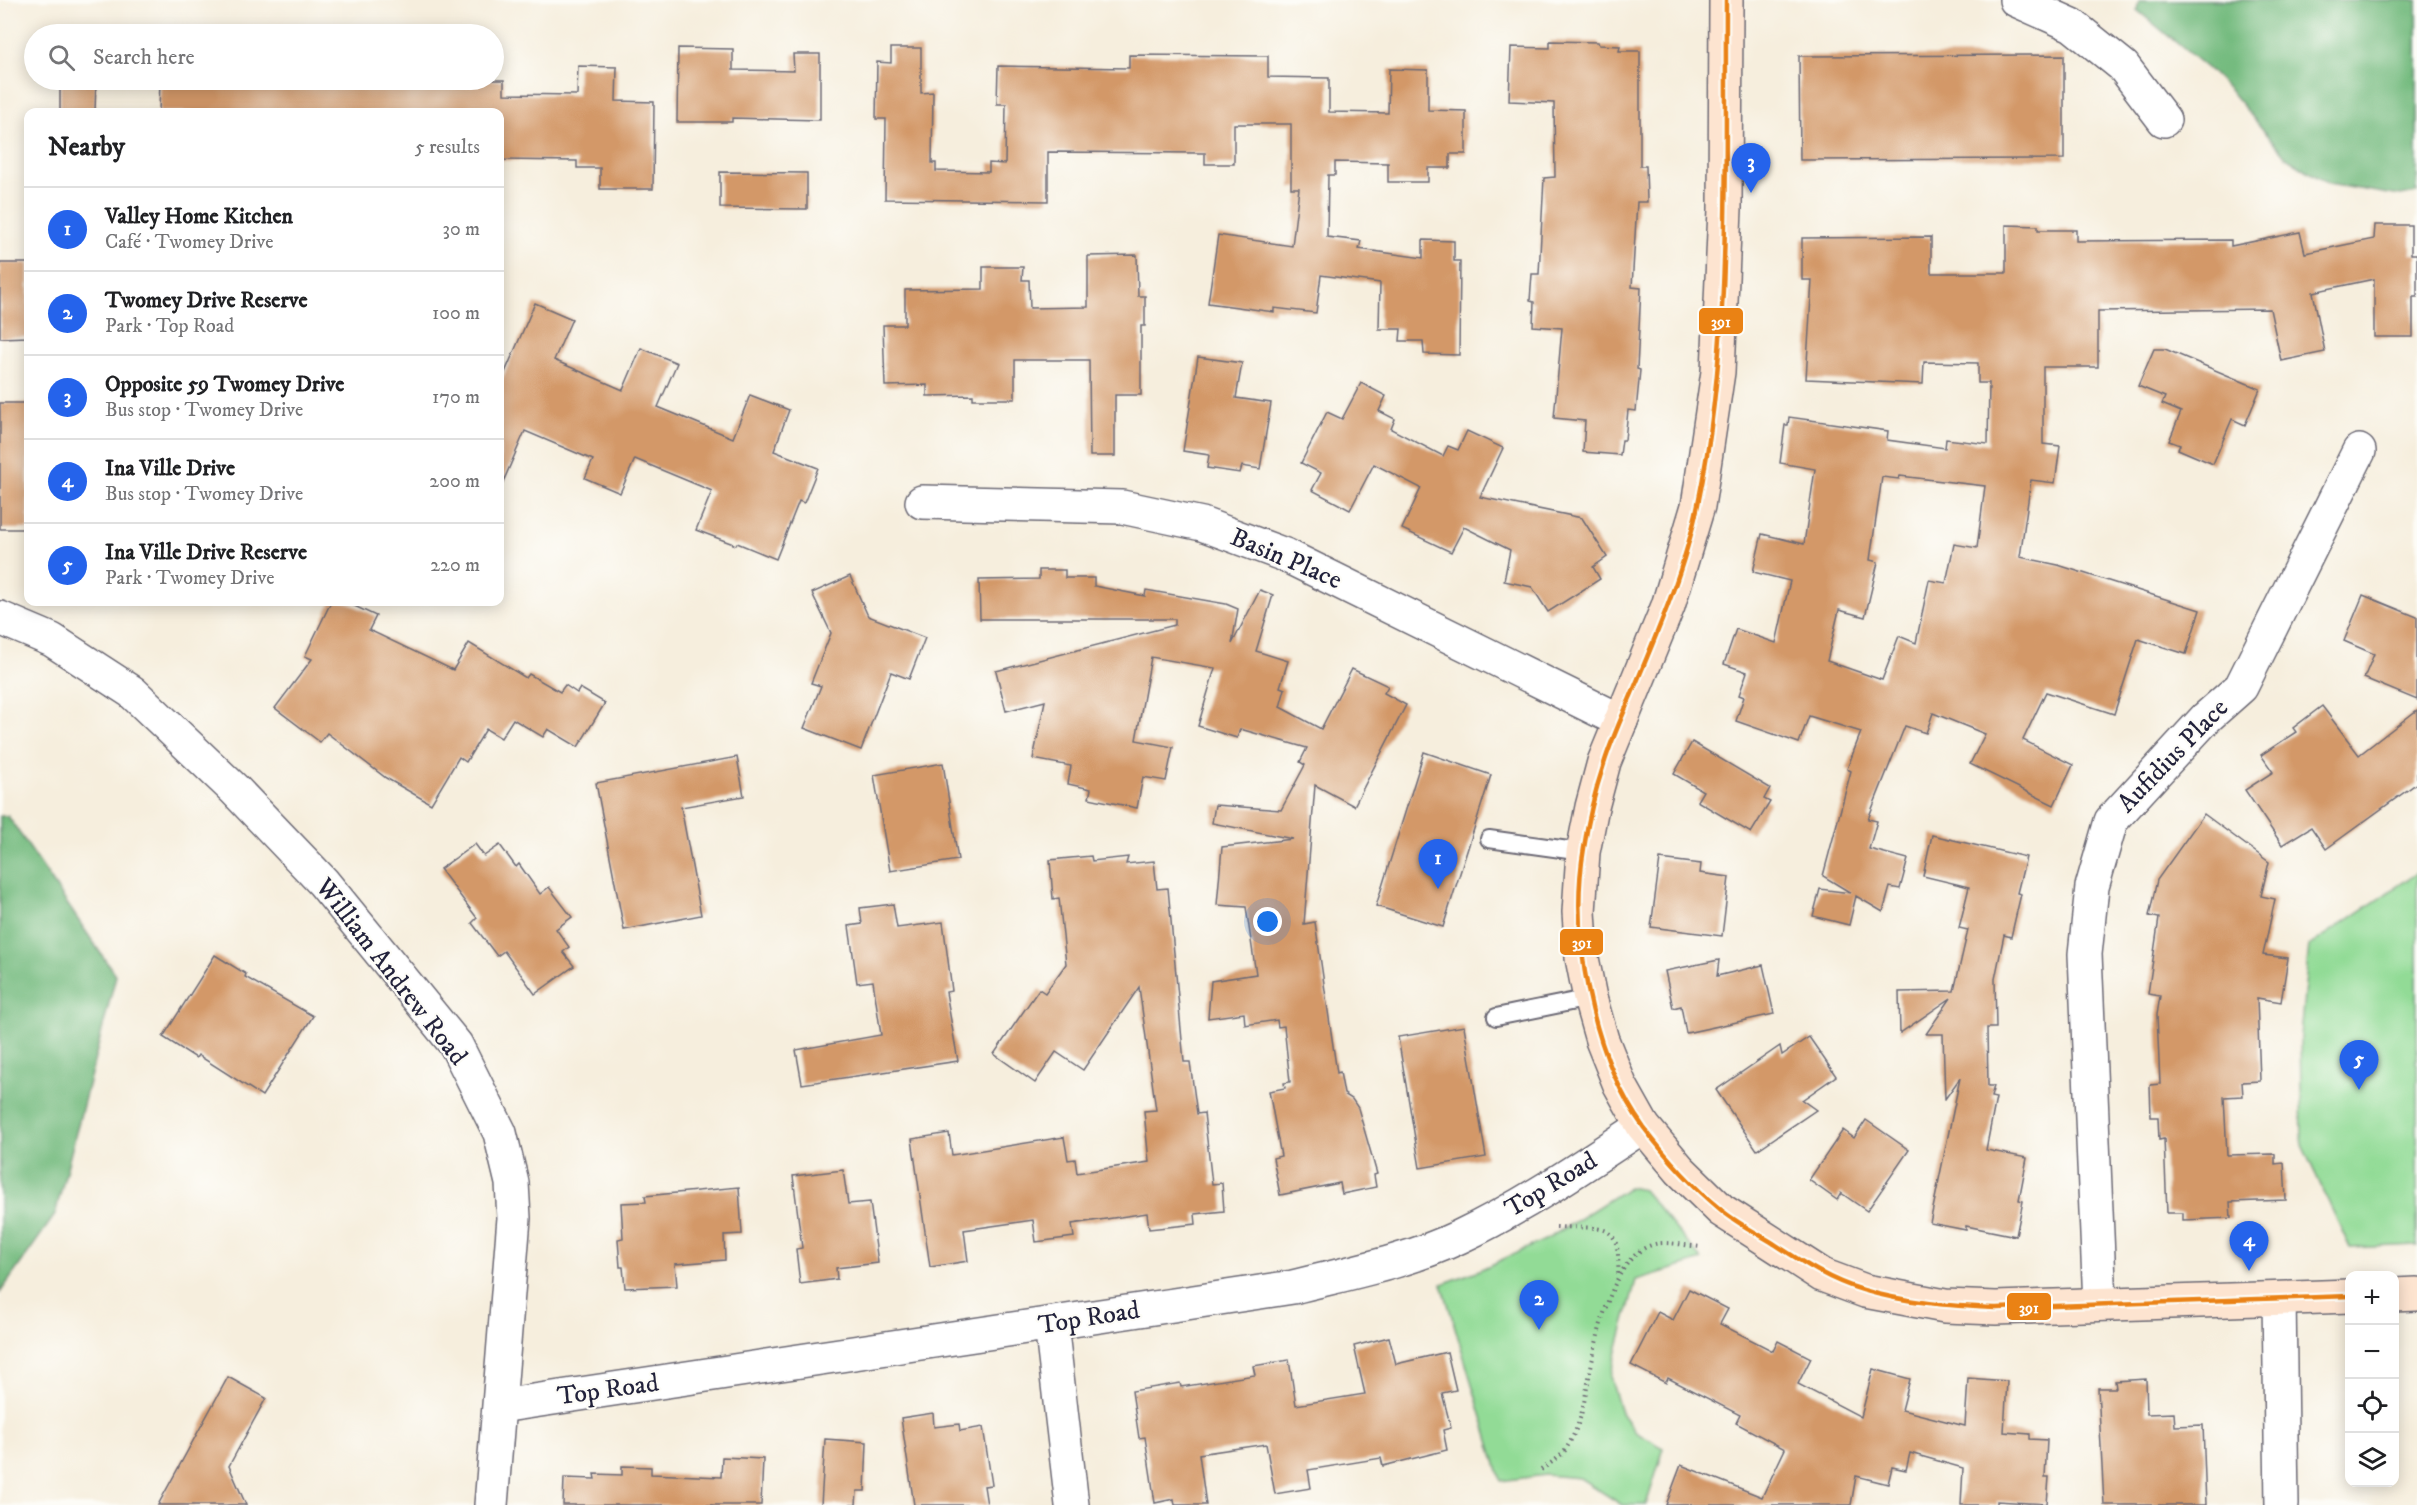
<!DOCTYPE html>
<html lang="en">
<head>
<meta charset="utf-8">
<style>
  body { margin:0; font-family:"IM FELL DW Pica",serif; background:#f6f6f6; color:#202124 }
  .controls { position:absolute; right:18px; bottom:18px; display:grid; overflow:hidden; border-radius:12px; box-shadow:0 3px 15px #0003 }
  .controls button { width:54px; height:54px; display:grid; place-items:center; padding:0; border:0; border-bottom:2px solid #e0e0e0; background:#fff; color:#202124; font:30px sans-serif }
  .you { position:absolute; left:1268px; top:922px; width:21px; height:21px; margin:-15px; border:4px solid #fff; border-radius:50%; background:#1a73e8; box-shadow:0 0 0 9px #1a73e833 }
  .badge { display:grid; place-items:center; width:39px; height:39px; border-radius:50%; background:#2563eb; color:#fff; font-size:20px; font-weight:700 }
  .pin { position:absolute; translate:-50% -50px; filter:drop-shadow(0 2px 3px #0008) }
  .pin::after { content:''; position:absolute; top:32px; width:21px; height:18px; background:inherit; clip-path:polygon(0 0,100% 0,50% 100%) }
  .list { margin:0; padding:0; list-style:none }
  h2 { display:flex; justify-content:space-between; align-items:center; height:78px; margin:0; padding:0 24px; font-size:26px }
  h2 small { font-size:20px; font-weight:400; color:#757577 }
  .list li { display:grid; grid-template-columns:39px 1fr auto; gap:18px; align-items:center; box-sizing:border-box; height:84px; padding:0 24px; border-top:2px solid #e0e0e0 }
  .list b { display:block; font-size:22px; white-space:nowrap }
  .list p { margin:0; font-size:20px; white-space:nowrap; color:#757577 }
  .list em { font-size:20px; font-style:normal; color:#757577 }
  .icon { flex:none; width:33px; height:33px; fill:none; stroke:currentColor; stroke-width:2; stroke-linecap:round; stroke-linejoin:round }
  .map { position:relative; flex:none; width:2417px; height:1505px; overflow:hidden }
  .search { position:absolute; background:#fff; box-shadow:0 3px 15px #0003; left:24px; top:24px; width:480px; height:66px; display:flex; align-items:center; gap:15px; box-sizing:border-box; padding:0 21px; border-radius:33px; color:#757577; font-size:22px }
  .panel { position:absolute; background:#fff; box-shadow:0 3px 15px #0003; left:24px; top:108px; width:480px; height:498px; border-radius:12px }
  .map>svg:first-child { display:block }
  .green { fill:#92db96; stroke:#5a7e68; stroke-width:1.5 }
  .forest { fill:#75bb7f; stroke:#4c6e5d; stroke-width:1.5 }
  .building { fill:#d39868; fill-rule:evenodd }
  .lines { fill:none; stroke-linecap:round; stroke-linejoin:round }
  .lane-casing { stroke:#6c6974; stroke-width:20 }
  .street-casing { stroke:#6c6974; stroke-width:36 }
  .secondary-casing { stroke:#6c6974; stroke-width:36 }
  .path { stroke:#6c6974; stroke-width:4; stroke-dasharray:1.5 4.5; stroke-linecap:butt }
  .lane { stroke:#fff; stroke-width:16 }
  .street { stroke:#fff; stroke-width:33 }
  .secondary { stroke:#fde4d0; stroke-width:33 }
  .bus-1-casing { stroke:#fdfcf7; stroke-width:9 }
  .bus-1 { stroke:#ea8214; stroke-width:4.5 }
  .labels { text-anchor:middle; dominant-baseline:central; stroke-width:4.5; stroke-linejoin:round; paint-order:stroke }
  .street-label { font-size:26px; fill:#22223b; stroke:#fdfcf7 }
  .line-badge { stroke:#fdfcf7; stroke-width:2 }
  .badge-label { font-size:16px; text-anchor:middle; font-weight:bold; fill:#fff }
</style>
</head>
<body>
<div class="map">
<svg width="2417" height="1505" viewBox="0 0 2417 1505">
  <rect width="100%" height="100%" fill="#fdfcf7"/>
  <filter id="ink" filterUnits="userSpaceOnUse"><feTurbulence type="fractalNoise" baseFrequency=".0167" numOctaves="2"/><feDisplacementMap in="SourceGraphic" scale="12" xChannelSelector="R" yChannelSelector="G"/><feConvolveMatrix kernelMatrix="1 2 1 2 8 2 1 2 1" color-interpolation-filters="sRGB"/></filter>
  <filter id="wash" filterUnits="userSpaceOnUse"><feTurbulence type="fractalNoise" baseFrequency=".008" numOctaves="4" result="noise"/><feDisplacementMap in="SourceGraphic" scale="24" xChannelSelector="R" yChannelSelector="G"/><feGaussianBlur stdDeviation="1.35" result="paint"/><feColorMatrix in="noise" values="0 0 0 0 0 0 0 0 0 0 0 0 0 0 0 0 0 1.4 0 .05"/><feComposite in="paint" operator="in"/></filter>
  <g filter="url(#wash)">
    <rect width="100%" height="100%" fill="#f6eedd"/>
    <g class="green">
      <path d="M2417 873V1245L2350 1248 2302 1145 2300 1035 2309 946Z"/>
      <path d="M1629 1187 1643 1190 1702 1260 1636 1280 1610 1376 1621 1413 1635 1432 1664 1448 1646 1505H1622L1580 1478 1545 1475 1501 1481 1442 1284 1477 1271 1549 1238Z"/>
    </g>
    <g class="forest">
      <path d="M2139 0H2417V193L2401 196 2328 184 2286 157 2233 94 2208 69 2137 10Z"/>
      <path d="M0 816H8L116 976 55 1215 0 1293Z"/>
    </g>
    <g id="blocks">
      <g class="building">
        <path d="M1550 41 1598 42 1599 45 1620 46 1619 51H1640V166H1646L1647 202H1637L1632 287 1641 288 1637 369 1640 370 1636 411 1628 410 1625 440H1622L1620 455 1583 452 1585 421 1554 418 1562 328 1533 326 1534 302 1530 301 1532 274H1539L1544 178 1555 177 1554 103 1509 101 1511 47 1550 48Z"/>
        <path d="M678 48 733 49V70L794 71 793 54H820V120L732 118V122H677Z"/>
        <path d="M891 48H921V93L933 92 932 163H936V171L989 172V163L1005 164 1006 104H997L998 66 1129 68V55L1268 56V77L1329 78V112L1388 113 1389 69 1428 70V110L1466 111V154H1450V168H1428V182H1388V163L1335 162V175H1328L1327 237 1361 241 1359 249 1423 258V240L1454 241V261H1460L1459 355 1424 354 1423 341H1400L1401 329H1379L1380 283 1321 275 1316 313 1274 308V312L1208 303 1218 235 1292 246 1299 188H1291V124H1234V164H1205V153L1048 152V201L885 199 886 119H876L877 62 891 63Z"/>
        <path d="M2064 55V159L1800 160 1799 56Z"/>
        <path d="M578 66 617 67 616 101 654 102 653 189H600V168H577V161L500 160V112H159L160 80H196V85L252 84V80H385V85L470 86V80H504V94L577 95Z"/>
        <path d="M60 80H96L95 112H60Z"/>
        <path d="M720 172 807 173V209L720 208Z"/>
        <path d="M2006 225 2038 226V230H2076V241L2231 240V246L2300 232 2305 253 2374 239 2375 225H2411V254H2417V297H2413V337H2374V279L2313 292 2325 352 2281 361 2270 309 2098 311V367H2043V444L2060 446 2055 483 2031 480 2020 557 2058 565 2200 610 2186 654 2138 639 2114 714 2046 692 2023 740 2073 765 2054 805 1970 764 1985 734 1933 713 1926 733 1905 726 1868 819 1877 821 1869 849 1908 859 1900 889 1890 887 1883 912 1856 896 1849 925 1813 916 1820 889 1851 893 1823 876 1851 771 1847 769 1861 732 1809 716 1799 743 1736 721 1744 697 1739 695 1747 672 1724 664 1736 629 1776 643 1790 581 1753 572 1762 534 1804 544 1815 469 1780 463 1785 425H1788L1789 417 1888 431 1887 440 1945 448 1946 439 1988 444 1989 383H1978V363L1924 362 1923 384 1806 379 1812 280H1802V238L1931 237V273H2006ZM1900 476 1985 486 1977 548 1954 544 1946 583 1929 580 1916 643 1899 636 1882 680 1827 661 1839 610 1865 617 1878 562 1870 560 1882 477 1899 479Z"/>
        <path d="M1137 255 1138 296H1145V326H1141V395H1115V456H1090L1089 360H1015V399H973V395L927 396V385L885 386 883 325H905V290L983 289V267H1023L1022 280H1029L1030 308 1088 307V256Z"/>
        <path d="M0 263H28V337L0 338Z"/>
        <path d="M535 303 572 319 554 360 623 390 641 348 677 363 658 407 733 438 750 395 789 410 774 451 818 468 804 503 799 501 776 559 737 543 736 545 696 530 712 491 635 459 620 493 585 478 593 460 525 431 500 489V384Z"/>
        <path d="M2154 349H2165L2260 389 2245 425 2232 419 2213 464 2178 449 2180 445 2169 441 2181 412 2162 404 2165 397 2138 386Z"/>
        <path d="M1198 357 1242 363 1236 398 1271 403 1260 469 1242 466 1240 473 1207 468 1209 455 1183 451Z"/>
        <path d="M1361 383 1386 396 1379 411 1395 419 1391 429 1443 456 1448 446 1458 450 1467 431 1503 448 1480 497 1582 518 1607 557 1593 567 1600 579 1548 612 1532 587 1504 581 1510 550 1464 527 1451 552 1402 529 1421 488 1374 464 1350 510 1312 490 1321 473 1301 463 1327 412 1342 419Z"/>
        <rect x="0" y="403" width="28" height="126"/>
        <path d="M1039 570H1065V578H1094V586L1145 596 1146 590 1226 604 1238 609 1232 644 1260 590 1273 595 1256 651 1288 661 1280 687 1285 689 1280 707 1321 729 1352 669 1388 686 1384 693 1406 705 1354 806 1315 785 1304 924 1315 922 1337 1073 1340 1072 1344 1094 1352 1099 1358 1108 1377 1174 1374 1175 1376 1187 1342 1194 1340 1183 1280 1195 1273 1158 1281 1156 1269 1091 1285 1088 1284 1083 1290 1082 1284 1026 1278 1027 1277 1020 1245 1025 1244 1013 1208 1018 1211 981 1256 974 1246 907 1217 905 1222 847 1293 839 1212 823 1215 805 1281 810 1305 765 1300 762 1307 748 1240 729 1237 738 1198 726 1215 668 1151 657 1136 740 1173 747 1166 781 1143 777 1137 808 1089 798 1091 789 1068 784 1071 766 1033 759 1045 701 1006 711 996 671 1175 625V619H980L979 580 1039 579Z"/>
        <path d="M850 576 868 616 925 638 909 679 891 672 861 750 804 728 821 686 811 683 831 633 812 593Z"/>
        <path d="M2363 595 2417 617V700L2364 678 2374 654 2344 641Z"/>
        <path d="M331 602H346L376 616 369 630 453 670 469 643 526 678 529 674 560 692 565 685 577 693 580 688 605 703 578 747 548 729 543 737 513 719 501 738 486 729 466 762 459 757 431 804 386 778 327 733 320 742 275 708 312 659 305 656Z"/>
        <path d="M2322 706 2359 755 2417 710V783L2326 849 2311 827 2282 845 2245 790 2273 772 2261 755 2296 732 2293 728Z"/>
        <path d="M1692 742 1770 788 1764 799 1770 802 1751 833 1697 801 1703 791 1674 774Z"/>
        <path d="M1424 752 1491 775 1443 927 1376 906Z"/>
        <path d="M737 757 744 796 681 807 701 915 624 930 596 783Z"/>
        <path d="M943 763 958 860 890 871 874 775Z"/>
        <path d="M2204 814 2269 862 2261 896 2275 899 2263 955 2288 958 2281 1002 2257 998 2260 1081 2242 1082 2243 1096 2224 1097 2227 1155 2275 1154V1164L2284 1163 2286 1200 2230 1202 2231 1218 2183 1220V1213H2167L2164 1139 2159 1140 2158 1117H2151L2150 1085 2160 1084 2157 1015 2160 996 2148 994 2159 918 2149 916 2157 880Z"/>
        <path d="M1932 835 2026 857 2017 893 2021 894 2011 937 2004 935 1995 979 1996 1028H1987L1988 1086H1994L1991 1097 1996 1098 1986 1150 2027 1158 2019 1200 2023 1201 2016 1236 1966 1226V1230L1930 1223 1960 1078 1945 1099 1943 1034H1926L1951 998 1900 1033 1899 992 1954 991 1968 930 1959 928 1969 887 1923 876Z"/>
        <path d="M475 844 484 856 500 845 516 867 519 864 540 894 549 887 572 917 556 929 569 947 563 952 574 966 535 994 504 951 497 956 472 923 477 918 440 869Z"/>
        <path d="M1091 856 1092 861 1128 857 1126 864 1154 861 1157 889 1168 888 1184 1062H1190L1197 1114 1204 1113 1212 1184 1222 1183 1224 1211 1195 1214 1196 1224 1149 1229 1147 1213 1072 1224 1074 1237 1036 1242 1033 1220 964 1230 968 1261 930 1267 912 1139 949 1133 952 1155 1064 1137 1068 1160 1075 1159 1077 1173 1149 1162 1144 1111 1156 1110 1139 987 1083 1070 1056 1052 1035 1083 994 1054 1039 989 1045 993 1066 964 1059 898 1053 899 1050 860Z"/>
        <path d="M1660 859 1701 864 1700 873 1729 877 1722 936 1651 927Z"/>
        <path d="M893 904 897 928 943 922 952 991 946 992 958 1061 802 1084 796 1050 881 1035 873 981 857 983 849 926 862 924 860 908Z"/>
        <path d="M215 955 246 974 245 977 313 1016 262 1096 198 1055 196 1058 163 1037Z"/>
        <path d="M1719 960 1717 976 1763 965 1774 1014 1686 1033 1681 1006 1673 1008 1665 971Z"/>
        <path d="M1464 1026 1486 1157 1420 1168 1398 1037Z"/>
        <path d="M1809 1037 1836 1076 1802 1100 1816 1110 1757 1150 1716 1090 1780 1046 1782 1055Z"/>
        <path d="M1866 1120 1909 1150 1867 1211 1841 1193 1837 1200 1809 1180 1843 1130 1854 1138Z"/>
        <path d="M843 1170 848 1204 870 1202 878 1263 836 1268 837 1279 800 1284 796 1249 802 1248 793 1176Z"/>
        <path d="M739 1187 742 1234 724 1235 725 1260 675 1264 677 1286 625 1288 623 1267H620L618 1239 623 1238 621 1203 646 1202 645 1196Z"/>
        <path d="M1689 1289 1728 1309 1720 1324 1773 1351 1778 1341 1811 1358 1798 1384 1861 1417 1873 1369 1910 1379 1902 1410 1965 1426 1968 1378 2007 1381 2004 1432 2030 1434V1439L2047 1440 2045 1477H2049L2047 1504 1997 1501V1505H1961L1963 1468 1910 1453 1906 1470 1892 1467 1888 1484 1856 1476 1851 1505H1666L1681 1465 1762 1497 1785 1449 1736 1423 1740 1415 1668 1378 1666 1383 1631 1365 1658 1312 1673 1320Z"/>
        <path d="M1389 1337 1396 1364 1447 1352 1456 1390 1442 1393 1451 1428 1443 1430 1447 1450 1383 1466 1381 1458 1308 1470 1311 1488 1275 1494 1266 1444 1199 1454 1206 1505H1175L1174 1499 1155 1503 1145 1437 1139 1438 1132 1391 1180 1383 1181 1387 1255 1375 1253 1366 1289 1360 1296 1405 1365 1394 1354 1346Z"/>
        <path d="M228 1377 266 1398 229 1466 246 1505H158Z"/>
        <path d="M2146 1379 2147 1414 2174 1413 2175 1426 2203 1425 2206 1505H2104L2098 1388H2116L2115 1381Z"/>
        <path d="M933 1413 934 1427 959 1424 960 1431 983 1427 992 1485 984 1486 987 1505H914L901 1418Z"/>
        <path d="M825 1439 867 1442 865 1491H857L856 1505H821Z"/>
        <path d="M722 1457 763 1459 761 1505H563L564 1478 595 1479 594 1474 622 1475V1466L651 1467V1474L721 1477Z"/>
      </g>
    </g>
  </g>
  <g filter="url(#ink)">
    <use href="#blocks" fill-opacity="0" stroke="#6c6974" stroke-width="1.5"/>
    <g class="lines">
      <defs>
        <g id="lane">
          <path d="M1489 839 1583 852"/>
          <path d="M1496 1017 1590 998"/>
        </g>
        <g id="street">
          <path d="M2016 0 2072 25 2123 66 2164 120"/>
          <path d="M922 502 1122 507 1202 524 1285 555 1621 721"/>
          <path d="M0 618 52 640 132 692 235 790 323 882 456 1045 500 1133 512 1183 514 1218 491 1505"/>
          <path d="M2279 1299 2282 1505"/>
          <path d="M2100 1304 2085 954 2092 887 2111 821 2206 718 2241 687 2359 451"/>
          <path d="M1051 1324 1072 1505"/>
          <path d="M500 1406 1293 1287C1348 1273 1407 1262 1459 1237 1524 1206 1583 1166 1643 1126"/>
        </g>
        <g id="secondary">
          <path d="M1726 0 1725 209 1718 372 1698 506 1668 606 1604 762 1592 807 1583 852 1579 912 1582 958 1590 998 1602 1040 1620 1085 1643 1126 1680 1170 1721 1210 1822 1275 1865 1291 1945 1306 1996 1308 2350 1296"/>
          <path d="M2394 1295 2417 1294"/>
        </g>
      </defs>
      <use href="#lane" class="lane-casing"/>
      <use href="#street" class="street-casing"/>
      <use href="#secondary" class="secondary-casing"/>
      <g class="path">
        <path d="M1556 1227C1605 1229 1621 1219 1618 1277"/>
        <path d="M1541 1470C1549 1464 1561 1457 1566 1449 1572 1439 1578 1426 1581 1415 1593 1371 1602 1257 1655 1244 1668 1241 1687 1246 1701 1247"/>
      </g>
      <use href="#lane" class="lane"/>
      <use href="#street" class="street"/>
      <use href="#secondary" class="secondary"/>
      <defs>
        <path id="bus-1" d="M1726 0C1725 167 1732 339 1698 504 1685 569 1656 636 1630 698 1621 719 1611 741 1604 764 1595 791 1588 820 1584 848 1569 935 1592 1056 1644 1128 1666 1157 1692 1186 1720 1209 1735 1222 1755 1232 1773 1243 1802 1262 1829 1280 1863 1290 1906 1303 1952 1306 1996 1308L2350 1296"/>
      </defs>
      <use href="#bus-1" class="bus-1-casing"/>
      <use href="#bus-1" class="bus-1"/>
    </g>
  </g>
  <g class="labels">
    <g class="street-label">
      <text transform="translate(1286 559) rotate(23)">Basin Place</text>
      <text transform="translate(2173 756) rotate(-46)">Aufidius Place</text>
      <text transform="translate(391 972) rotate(52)">William Andrew Road</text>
      <text transform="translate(1551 1185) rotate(-31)">Top Road</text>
      <text transform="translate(1089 1318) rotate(-9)">Top Road</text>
      <text transform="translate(608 1390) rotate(-8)">Top Road</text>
    </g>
  </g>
  <g class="line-badge">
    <rect x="1698" y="307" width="46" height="28" rx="6" fill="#ea8214"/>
    <rect x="1559" y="928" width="45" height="28" rx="6" fill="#ea8214"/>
    <rect x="2006" y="1292" width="46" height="29" rx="6" fill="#ea8214"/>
  </g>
  <g class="badge-label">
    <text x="1721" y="327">391</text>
    <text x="1582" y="948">391</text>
    <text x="2029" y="1313">391</text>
  </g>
</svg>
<div class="controls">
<button>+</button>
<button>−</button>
<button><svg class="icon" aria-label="locate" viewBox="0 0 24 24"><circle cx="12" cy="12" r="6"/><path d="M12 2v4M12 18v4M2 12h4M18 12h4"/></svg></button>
<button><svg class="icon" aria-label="layers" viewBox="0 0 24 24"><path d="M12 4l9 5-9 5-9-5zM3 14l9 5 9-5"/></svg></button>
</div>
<div class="you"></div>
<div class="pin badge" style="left:1438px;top:889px">1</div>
<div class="pin badge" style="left:1539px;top:1330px">2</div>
<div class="pin badge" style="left:1751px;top:193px">3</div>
<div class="pin badge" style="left:2249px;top:1271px">4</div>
<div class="pin badge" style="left:2359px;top:1090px">5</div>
<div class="search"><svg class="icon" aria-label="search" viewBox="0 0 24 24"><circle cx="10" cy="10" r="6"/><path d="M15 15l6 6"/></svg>Search here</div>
<section class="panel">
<h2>Nearby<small>5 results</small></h2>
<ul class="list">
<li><span class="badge">1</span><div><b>Valley Home Kitchen</b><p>Café · Twomey Drive</p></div><em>30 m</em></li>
<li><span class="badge">2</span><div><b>Twomey Drive Reserve</b><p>Park · Top Road</p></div><em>100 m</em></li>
<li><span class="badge">3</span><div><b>Opposite 59 Twomey Drive</b><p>Bus stop · Twomey Drive</p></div><em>170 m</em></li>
<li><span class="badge">4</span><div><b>Ina Ville Drive</b><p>Bus stop · Twomey Drive</p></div><em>200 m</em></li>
<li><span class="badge">5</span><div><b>Ina Ville Drive Reserve</b><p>Park · Twomey Drive</p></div><em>220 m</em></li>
</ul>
</section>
</div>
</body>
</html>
